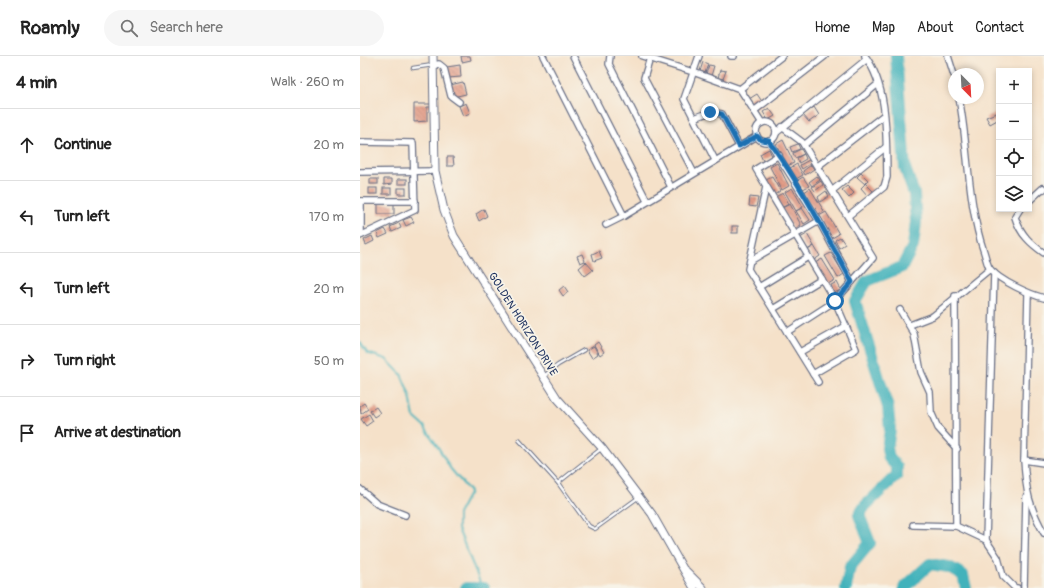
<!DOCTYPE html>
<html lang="en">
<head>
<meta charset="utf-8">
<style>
  body { margin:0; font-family:Pangolin,sans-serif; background:#f6f6f6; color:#222 }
  .controls { position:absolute; right:12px; top:12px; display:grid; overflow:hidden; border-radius:0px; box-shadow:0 2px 6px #0003 }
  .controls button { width:36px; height:36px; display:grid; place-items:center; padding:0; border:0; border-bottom:1px solid #e0e0e0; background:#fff; color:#222; font:20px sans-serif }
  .compass { position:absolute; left:588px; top:12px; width:36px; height:36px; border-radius:50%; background:#fff; box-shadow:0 2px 6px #0003; rotate:156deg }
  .stop { position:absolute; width:12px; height:12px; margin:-9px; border:3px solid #1f6fb2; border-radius:50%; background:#fff }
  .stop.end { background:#1f6fb2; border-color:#fff; box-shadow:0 1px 4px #0008 }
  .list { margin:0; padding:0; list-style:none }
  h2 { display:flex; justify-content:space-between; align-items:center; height:52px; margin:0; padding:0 16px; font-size:17px }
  h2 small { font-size:13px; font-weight:400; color:#767676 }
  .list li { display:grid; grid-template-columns:26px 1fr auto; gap:12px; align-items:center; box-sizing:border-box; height:72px; padding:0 16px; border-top:1px solid #e0e0e0 }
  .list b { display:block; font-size:15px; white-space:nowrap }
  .list em { font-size:13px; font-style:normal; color:#767676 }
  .icon { flex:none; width:22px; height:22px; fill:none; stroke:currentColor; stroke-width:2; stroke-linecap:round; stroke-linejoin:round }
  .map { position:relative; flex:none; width:684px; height:532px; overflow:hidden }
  header { display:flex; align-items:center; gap:24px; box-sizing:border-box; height:56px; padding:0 20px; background:#fff; border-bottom:1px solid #e0e0e0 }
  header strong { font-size:19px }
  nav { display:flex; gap:22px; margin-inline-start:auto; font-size:14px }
  .search { width:280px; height:36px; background:#f6f6f6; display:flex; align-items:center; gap:10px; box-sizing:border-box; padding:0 14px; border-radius:22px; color:#767676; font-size:15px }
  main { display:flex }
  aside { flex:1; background:#fff }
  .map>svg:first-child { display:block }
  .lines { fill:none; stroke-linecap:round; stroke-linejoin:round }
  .stream { stroke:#42b2bb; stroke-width:2 }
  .river { stroke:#42b2bb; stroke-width:12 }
  .building { fill:url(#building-back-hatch) }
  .service-casing { stroke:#676d83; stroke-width:4.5 }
  .minor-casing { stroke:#676d83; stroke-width:8 }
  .tertiary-casing { stroke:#676d83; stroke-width:9 }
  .service { stroke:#fff; stroke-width:2.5 }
  .minor { stroke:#fff; stroke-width:5.5 }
  .tertiary { stroke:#fff; stroke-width:7 }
  .route { stroke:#1f6fb2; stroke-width:5 }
  .labels { text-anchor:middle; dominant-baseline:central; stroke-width:3.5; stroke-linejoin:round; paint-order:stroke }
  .street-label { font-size:11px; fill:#1b2f5e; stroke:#f7f3e8 }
</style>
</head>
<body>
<header>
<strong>Roamly</strong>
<div class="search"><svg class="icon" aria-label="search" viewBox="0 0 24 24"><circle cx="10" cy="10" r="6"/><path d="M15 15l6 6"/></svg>Search here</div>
<nav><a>Home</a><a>Map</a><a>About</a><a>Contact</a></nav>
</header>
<main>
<aside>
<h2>4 min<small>Walk · 260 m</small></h2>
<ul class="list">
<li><svg class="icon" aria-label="ahead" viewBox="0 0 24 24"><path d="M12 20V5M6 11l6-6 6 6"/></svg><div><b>Continue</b></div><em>20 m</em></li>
<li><svg class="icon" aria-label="left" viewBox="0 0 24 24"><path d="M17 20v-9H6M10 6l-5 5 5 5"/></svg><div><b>Turn left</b></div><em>170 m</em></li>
<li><svg class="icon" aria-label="left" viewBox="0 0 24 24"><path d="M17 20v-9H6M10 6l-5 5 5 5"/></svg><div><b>Turn left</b></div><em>20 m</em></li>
<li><svg class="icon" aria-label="right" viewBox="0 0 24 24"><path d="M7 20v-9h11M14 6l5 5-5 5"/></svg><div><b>Turn right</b></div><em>50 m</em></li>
<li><svg class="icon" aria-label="arrive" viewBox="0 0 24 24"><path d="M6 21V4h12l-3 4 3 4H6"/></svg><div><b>Arrive at destination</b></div></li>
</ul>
</aside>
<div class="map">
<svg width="684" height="532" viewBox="0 0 684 532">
  <defs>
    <pattern id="building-back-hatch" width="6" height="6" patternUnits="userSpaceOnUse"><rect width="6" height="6" fill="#e29b86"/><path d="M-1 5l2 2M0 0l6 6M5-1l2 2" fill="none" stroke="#b67f71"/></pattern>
  </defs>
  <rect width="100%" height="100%" fill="#f7f3e8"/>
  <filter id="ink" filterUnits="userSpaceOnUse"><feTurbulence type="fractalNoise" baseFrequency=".025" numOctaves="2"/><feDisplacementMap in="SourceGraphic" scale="8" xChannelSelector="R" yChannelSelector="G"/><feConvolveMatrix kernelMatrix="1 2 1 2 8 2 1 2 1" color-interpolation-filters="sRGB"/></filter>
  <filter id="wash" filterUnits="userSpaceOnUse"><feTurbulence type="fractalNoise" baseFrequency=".012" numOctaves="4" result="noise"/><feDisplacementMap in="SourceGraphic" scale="16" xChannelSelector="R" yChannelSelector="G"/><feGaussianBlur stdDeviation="0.9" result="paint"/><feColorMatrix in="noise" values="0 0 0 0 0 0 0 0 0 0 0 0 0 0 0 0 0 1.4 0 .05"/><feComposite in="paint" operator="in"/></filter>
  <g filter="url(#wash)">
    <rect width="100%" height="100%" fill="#f5e1c9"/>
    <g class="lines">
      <path class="stream" d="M0 286 7 297 26 303 41 318 50 340 54 361 64 370 78 391 90 412 110 436 98 458V473L122 531"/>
      <g class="river">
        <path d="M106 532H124"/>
        <path d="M486 532 490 511 510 487 499 459 505 450 537 419V411L529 402 527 392 530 374 528 351 495 245 507 225 542 211 553 190 556 166 554 138 545 112 536 0"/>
        <path d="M544 532 570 508 589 511 603 519 606 532"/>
      </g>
    </g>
    <g id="blocks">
      <g class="building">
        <path d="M101 0H110L111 4 102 6Z"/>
        <path d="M343 6 348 8 345 17 340 15Z"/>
        <path d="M100 9 101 21 88 22 87 11Z"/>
        <path d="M349 9 354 10 351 20 346 18Z"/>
        <path d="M360 14 366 15 363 23 358 22Z"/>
        <path d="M103 26 106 38 93 41 90 29Z"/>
        <path d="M397 38 403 47 395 52 389 43Z"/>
        <path d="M106 47 110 57 103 60 99 50Z"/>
        <path d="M54 48H71V51H67V65L54 66Z"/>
        <path d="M454 51 459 59 449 66 443 59Z"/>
        <path d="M409 52 415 60 408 64 403 56Z"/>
        <path d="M636 57 639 63 630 68 626 61Z"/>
        <path d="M423 84 434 107 427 110 416 88Z"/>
        <path d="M438 88 440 93 432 96 430 91Z"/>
        <path d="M409 93 412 100 403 105 400 98Z"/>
        <path d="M441 93 444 98 435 102 433 97Z"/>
        <path d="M444 98 446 103 439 107 437 102Z"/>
        <path d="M87 101H93L94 110H87Z"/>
        <path d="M449 104 451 107 442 113 440 109Z"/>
        <path d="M417 107 429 130 422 134 410 111Z"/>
        <path d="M437 108 443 119 436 123 430 112Z"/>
        <path d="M451 109 454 113 445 119 443 115Z"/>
        <path d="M501 117 508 124 505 127 513 135 508 140 501 132 505 128 497 121Z"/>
        <path d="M457 120 460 124 452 130 449 126Z"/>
        <path d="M412 121 420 135 414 139 406 124Z"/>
        <path d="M443 121 449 130 443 133 438 124Z"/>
        <rect x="10" y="123" width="8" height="5"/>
        <path d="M24 123H32V128L24 129Z"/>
        <rect x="38" y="123" width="9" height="5"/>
        <path d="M461 125 463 129 455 135 452 131Z"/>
        <path d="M487 130 494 137 489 142 482 134Z"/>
        <rect x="9" y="132" width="8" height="6"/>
        <rect x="23" y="132" width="8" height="6"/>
        <rect x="38" y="132" width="8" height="6"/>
        <path d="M432 132 443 151 436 155 425 136Z"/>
        <path d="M450 132 464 155 457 159 443 137Z"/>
        <path d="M466 135 469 140 460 146 458 141Z"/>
        <path d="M423 137 429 148 421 152 415 141Z"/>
        <path d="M390 141 398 142 396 151 389 150Z"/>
        <rect x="18" y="148" width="16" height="10"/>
        <path d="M430 148 441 169 433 174 422 152Z"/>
        <path d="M442 152 450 164 444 168 436 155Z"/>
        <path d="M124 153 127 160 119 165 116 158Z"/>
        <path d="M466 156 479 178 472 182 459 160Z"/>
        <path d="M51 161 54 166 46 170 43 164Z"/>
        <path d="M39 167 41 172 32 176 30 171Z"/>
        <rect x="372" y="170" width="6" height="7"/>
        <path d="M25 173 28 178 19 182 17 177Z"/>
        <path d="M447 178 454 190 447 194 440 182Z"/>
        <path d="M12 180 14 185 6 189 4 184Z"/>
        <path d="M480 181 485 188 479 192 475 184Z"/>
        <path d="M454 190 460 200 454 204 448 194Z"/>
        <path d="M239 195 242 202 234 205 232 198Z"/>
        <path d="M471 197 484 218 478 222 465 200Z"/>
        <path d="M222 198 225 205 220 207 217 200Z"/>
        <path d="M462 203 475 224 468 228 455 207Z"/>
        <path d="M226 206 233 214 225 220 219 212Z"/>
        <path d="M477 226 481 234 474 237 471 229Z"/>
        <path d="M204 230 208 236 203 240 199 234Z"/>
        <path d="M238 286 244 296 240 299 234 289Z"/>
        <path d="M234 290 238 298 232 302 227 294Z"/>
        <path d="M4 347 8 353 1 358 0 350Z"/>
        <path d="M16 351 20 357 14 361 10 355Z"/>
        <path d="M9 358 13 365 6 370 1 363Z"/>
      </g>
    </g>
  </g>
  <g filter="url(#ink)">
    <use href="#blocks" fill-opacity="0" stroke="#676d83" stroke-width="1"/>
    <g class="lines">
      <defs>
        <g id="service">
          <path d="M53 12 73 9"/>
          <path d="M184 320 198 309 224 294"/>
          <path d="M159 384 198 427 242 392"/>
          <path d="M198 427 229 470 235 473 279 441"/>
        </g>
        <g id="minor">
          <path d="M183 0 264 160 397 80"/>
          <path d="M213 0 287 145"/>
          <path d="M250 0 249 8 311 131"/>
          <path d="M282 0 333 16 380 33 402 67"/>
          <path d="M339 0 324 43 355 104"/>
          <path d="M371 0H374"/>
          <path d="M588 0 594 19"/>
          <path d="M290 2 284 22 334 117"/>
          <path d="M73 9 79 8 84 12 91 40 99 46"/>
          <path d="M380 33 422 0"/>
          <path d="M599 42C609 93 607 147 624 196 626 202 627 209 630 213 640 225 669 238 684 242"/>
          <path d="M394 55 465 0"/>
          <path d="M334 62 350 56 362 58 379 90"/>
          <circle cx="406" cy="76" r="10"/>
          <path d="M422 71 442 86 513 202 475 245 496 293 453 318"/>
          <path d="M416 77 507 3"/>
          <path d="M409 85 459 165 492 226"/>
          <path d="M0 86 53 87 55 154 0 180"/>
          <path d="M444 89 518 28"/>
          <path d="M419 99 396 113 475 245 427 276"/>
          <path d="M458 110 524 59"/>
          <path d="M0 116 75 115"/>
          <path d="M406 131 388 213 458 326"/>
          <path d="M473 134 526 91"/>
          <path d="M0 145H55"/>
          <path d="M1 145V179"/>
          <path d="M669 145 683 132 684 133"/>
          <path d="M660 153 655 161C660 178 671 188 684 197"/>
          <path d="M488 160 524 131 527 121C526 83 529 32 505 0"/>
          <path d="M246 169 264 160"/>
          <path d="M390 205 459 165"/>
          <path d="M399 231 448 201"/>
          <path d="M668 238 664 404C666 436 669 450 684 477"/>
          <path d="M595 240 596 470"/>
          <path d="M413 253 462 223"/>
          <path d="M540 254 554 278 561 316 570 336 571 356 578 372 597 393"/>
          <path d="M550 269 573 260 630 213"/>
          <path d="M440 296 486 270"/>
          <path d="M664 404 684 407"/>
          <path d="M0 433 17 448 45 459"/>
          <path d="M553 469 596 470 626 484 638 502 643 520 655 532H657"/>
          <path d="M626 484 634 217"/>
          <path d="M664 532 666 441"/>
        </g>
        <g id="tertiary">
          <path d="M73 0 75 115 84 154 94 180 197 342 242 392 292 458 334 532"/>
          <path d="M326 515 343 532"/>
        </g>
      </defs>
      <use href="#service" class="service-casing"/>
      <use href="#minor" class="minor-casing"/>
      <use href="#tertiary" class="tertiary-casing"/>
      <use href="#service" class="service"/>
      <use href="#minor" class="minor"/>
      <use href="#tertiary" class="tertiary"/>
    </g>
  </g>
  <g class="lines" filter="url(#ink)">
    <path class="route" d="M350 56 362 58 379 90 397 80 401 84 409 85C441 129 466 178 492 226L475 245"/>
  </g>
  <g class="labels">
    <g class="street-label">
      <text transform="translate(163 268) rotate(58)">GOLDEN HORIZON DRIVE</text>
    </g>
  </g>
</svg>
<div class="controls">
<button>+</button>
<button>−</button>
<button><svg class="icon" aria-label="locate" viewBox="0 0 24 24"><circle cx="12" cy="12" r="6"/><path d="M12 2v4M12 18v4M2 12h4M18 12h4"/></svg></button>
<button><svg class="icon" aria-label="layers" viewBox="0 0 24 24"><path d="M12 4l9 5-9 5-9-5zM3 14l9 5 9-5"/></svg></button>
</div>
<svg class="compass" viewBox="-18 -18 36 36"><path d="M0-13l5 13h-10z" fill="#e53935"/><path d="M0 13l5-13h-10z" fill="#767676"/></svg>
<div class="stop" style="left:475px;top:245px"></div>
<div class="stop end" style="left:350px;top:56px"></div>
</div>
</main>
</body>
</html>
